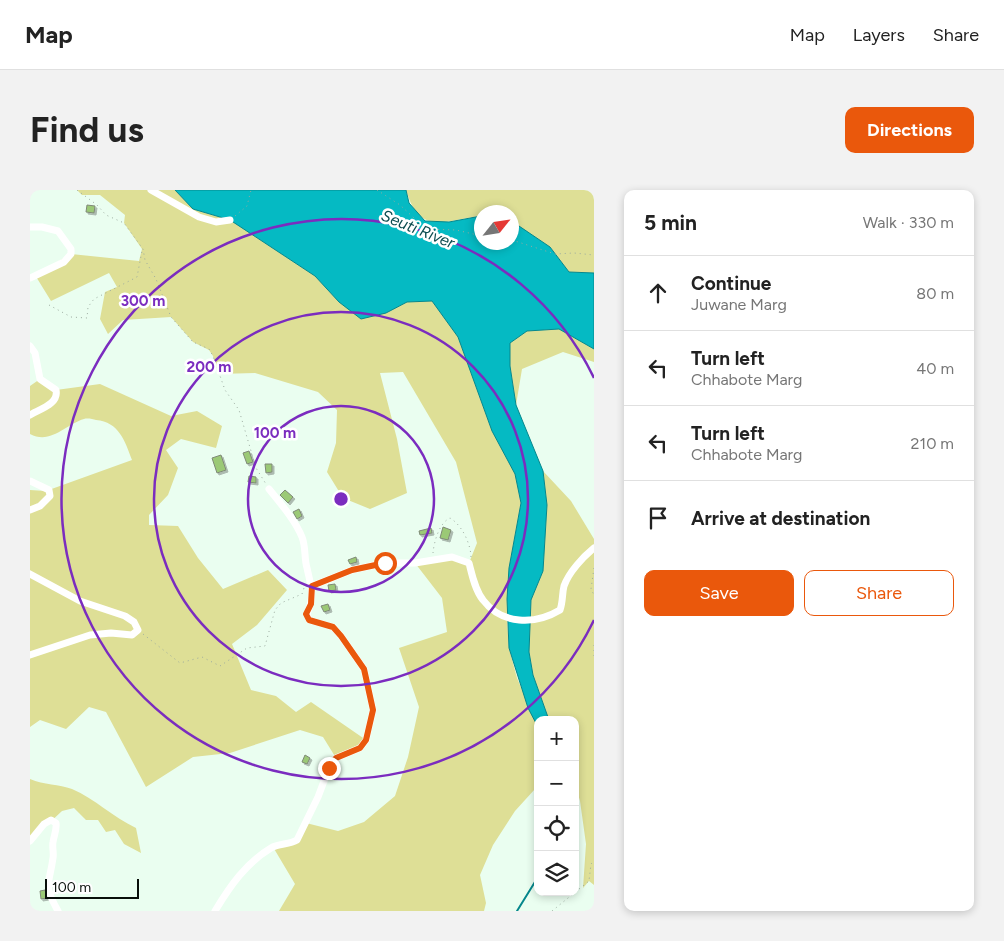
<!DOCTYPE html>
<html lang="en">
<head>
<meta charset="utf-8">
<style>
  body { margin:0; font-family:Figtree,sans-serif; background:#f2f2f2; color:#222 }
  .controls { position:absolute; right:15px; bottom:15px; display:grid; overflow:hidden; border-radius:10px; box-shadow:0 2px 8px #0003 }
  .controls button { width:45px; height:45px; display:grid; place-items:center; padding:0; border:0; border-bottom:1px solid #e0e0e0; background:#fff; color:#222; font:25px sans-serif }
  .compass { position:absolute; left:444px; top:15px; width:45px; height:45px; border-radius:50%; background:#fff; box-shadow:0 2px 8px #0003; rotate:60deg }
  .scale { position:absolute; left:15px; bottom:12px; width:94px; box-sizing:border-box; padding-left:5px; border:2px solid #080f0a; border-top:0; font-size:14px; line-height:18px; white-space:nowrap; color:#080f0a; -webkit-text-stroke:4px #fff; paint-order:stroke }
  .stop { position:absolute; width:15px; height:15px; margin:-11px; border:4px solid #ea580c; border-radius:50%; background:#fff }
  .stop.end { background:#ea580c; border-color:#fff; box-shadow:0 1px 5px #0008 }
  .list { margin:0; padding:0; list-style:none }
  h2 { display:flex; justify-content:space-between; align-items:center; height:65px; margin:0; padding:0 20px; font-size:21px }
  h2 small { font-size:16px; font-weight:400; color:#767676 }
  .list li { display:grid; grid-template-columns:32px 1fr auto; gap:15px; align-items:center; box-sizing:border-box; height:75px; padding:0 20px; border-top:1px solid #e0e0e0 }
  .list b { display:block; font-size:19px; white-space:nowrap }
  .list p { margin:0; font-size:16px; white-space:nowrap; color:#767676 }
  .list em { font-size:16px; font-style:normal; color:#767676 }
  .actions { display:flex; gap:10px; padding:15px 20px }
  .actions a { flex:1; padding:11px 0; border:1px solid #ea580c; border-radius:10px; text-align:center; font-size:18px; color:#ea580c }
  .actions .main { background:#ea580c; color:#fff }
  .icon { flex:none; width:28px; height:28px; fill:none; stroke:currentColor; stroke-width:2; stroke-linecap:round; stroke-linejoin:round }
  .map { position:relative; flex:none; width:564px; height:721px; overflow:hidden; border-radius:10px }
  header { display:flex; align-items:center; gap:30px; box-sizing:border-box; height:70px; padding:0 25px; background:#fff; border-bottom:1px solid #e0e0e0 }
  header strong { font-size:24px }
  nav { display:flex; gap:28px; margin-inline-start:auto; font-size:18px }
  .intro { display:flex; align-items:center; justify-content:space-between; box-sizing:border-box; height:120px; padding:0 30px }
  h1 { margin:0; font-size:35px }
  .button { padding:12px 22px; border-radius:10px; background:#ea580c; color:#fff; font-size:18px; font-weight:700 }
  main { display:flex; gap:30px; padding:0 30px }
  aside { flex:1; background:#fff; border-radius:10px; box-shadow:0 2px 8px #0003 }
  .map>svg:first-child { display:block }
  .green { fill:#dedf96 }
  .water { fill:#05bac3; stroke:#06878c }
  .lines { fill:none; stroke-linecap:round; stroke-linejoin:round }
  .stream { stroke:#06878c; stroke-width:2 }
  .building { fill:#9bc976; stroke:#7f8977; filter:url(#shadow) }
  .path { stroke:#9baa9f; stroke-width:1; stroke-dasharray:1 4; stroke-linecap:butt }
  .minor { stroke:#fff; stroke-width:7 }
  .route { stroke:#ea580c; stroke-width:6 }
  .ring { fill:none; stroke:#7b2cbf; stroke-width:2.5 }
  .labels { text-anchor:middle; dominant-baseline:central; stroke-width:5; stroke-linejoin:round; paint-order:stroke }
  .water-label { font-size:16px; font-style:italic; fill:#0c4c50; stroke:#fff }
  .centre { fill:#7b2cbf; stroke:#fff; stroke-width:2.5 }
  .ring-label { font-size:15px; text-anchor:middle; font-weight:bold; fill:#7b2cbf; stroke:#fff; stroke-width:5; stroke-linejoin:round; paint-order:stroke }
</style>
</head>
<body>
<header>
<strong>Map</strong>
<nav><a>Map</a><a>Layers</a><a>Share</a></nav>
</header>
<div class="intro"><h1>Find us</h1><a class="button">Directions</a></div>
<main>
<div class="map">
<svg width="564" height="721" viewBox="0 0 564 721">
  <defs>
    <filter id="shadow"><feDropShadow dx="2" dy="2" stdDeviation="0" flood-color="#0004"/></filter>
  </defs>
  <rect width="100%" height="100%" fill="#eafef0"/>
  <g class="green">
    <path d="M47 0H145L163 19 200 30 285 86 309 112 356 123 377 112 402 111 428 147 462 241 485 284 491 313 479 378 477 428 479 458 487 488 508 537V588L505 599 485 621 463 655 450 685 456 713 454 721H249L265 694 243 657 262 653 276 633 308 641 334 632 365 606 378 567 389 517 369 458 417 442 412 408 385 373 422 367 439 373 447 353 426 272 373 182 350 183 367 249 377 303 340 319 313 308 297 282 306 253 307 220 288 202 225 183 188 184 183 166 179 160 163 152 141 127 93 130 78 144 70 129 75 102 87 97 79 83 21 111 5 85 41 64 109 71 112 59 94 33 95 25 70 5H52Z"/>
    <path d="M376 0H564V83L539 82 520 57 482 33V22H452L451 26C415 30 390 47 376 0Z"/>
    <path d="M529 139 564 159V172L533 162 492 179 486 215 480 176V153L497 141Z"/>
    <path d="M10 189 26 200 70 194 141 226 167 221 192 236 186 258 151 249 136 260 148 278 138 305 119 325V335L148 336 168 368 193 399 238 380 257 400 227 435 202 454 221 500 246 506 266 522 281 512 336 550 330 558 306 568 293 547 270 540 200 563 163 567 116 597 76 522 59 517 36 539 10 530 0 537V300L16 301 102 270C95 251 89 232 66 230 63 229 57 228 54 229 36 234 21 255 0 244V196Z"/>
    <path d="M513 281 541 311 564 349V695L559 691 553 698 556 654 550 611 545 594V530H519L503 485 499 462 501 410 513 381 517 315Z"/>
    <path d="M0 589C14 595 29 594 42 599 65 609 83 627 106 638L111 663 94 654 85 640 76 642 68 630H56L44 618 32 621 0 651Z"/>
  </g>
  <path class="water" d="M145 0H376L379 13 395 31 419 32 451 26 452 52H482V33L486 34 520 57 539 82 564 83V159L529 139 497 141 480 153V176L486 215 513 281 517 315 513 381 501 410 499 462 503 485 519 530H508V537L498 518 479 458 477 409 479 378 491 313 485 284 462 241 428 147 402 111 377 112 356 123 331 129 309 112 285 86 200 30 163 19Z"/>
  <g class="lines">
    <path class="stream" d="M487 721 508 687"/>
  </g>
  <g class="building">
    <path d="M57 15 65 16 64 23 56 22Z"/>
    <path d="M219 261 223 272 217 274 213 263Z"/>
    <path d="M191 265 196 280 187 283 182 268Z"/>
    <path d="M235 274H242V282L236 283Z"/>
    <path d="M219 286 226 287V293L218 292Z"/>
    <path d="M255 300 263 307 258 313 250 305Z"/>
    <path d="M269 319 272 326 267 329 263 322Z"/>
    <path d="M413 337 421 340 418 350 410 348Z"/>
    <path d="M401 338 402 343 390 345 389 341Z"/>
    <path d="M326 367 327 372 320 374 318 370Z"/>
    <path d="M305 394 306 400 299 401 298 395Z"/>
    <path d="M298 414 300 420 294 422 291 416Z"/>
    <path d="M275 565 280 568 277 574 272 572Z"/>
    <path d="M15 700 17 708 11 709 10 701Z"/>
  </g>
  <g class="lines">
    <g class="path">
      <path d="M47 0 67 15 76 25 94 33 113 59 115 70 126 89 141 127 163 152 179 159 183 166 195 200 209 220 226 278 236 294"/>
      <path d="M347 0 370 15 396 39 426 40 452 46"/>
      <path d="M205 26 217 16 221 0"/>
      <path d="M482 50 525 64 544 63 564 65"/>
      <path d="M19 115 41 127 57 128 58 117 64 109 107 87 112 61"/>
      <path d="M403 363C404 352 409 333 420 328 432 335 441 354 441 368"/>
      <path d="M564 378 561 399 564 405"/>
      <path d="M113 444 150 473 172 467 190 476 217 458 235 456 245 420 251 413 272 404 274 398"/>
      <path d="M564 455V466"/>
      <path d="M522 721 559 691 561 674 564 671"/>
    </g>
    <g class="minor">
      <path d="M121 0 169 27 186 32 200 30"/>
      <path d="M0 37H12L28 41 41 59V64L34 72 0 88"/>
      <path d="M0 156 5 163 10 189 26 200C29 214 10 219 0 225"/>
      <path d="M0 291 19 300 20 306 10 316 0 320"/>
      <path d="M0 384 50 411 95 426 104 432 108 440 102 445 81 443 60 445 0 465"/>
      <path d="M282 396 322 380 355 373H385L422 367 439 373C442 385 445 400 453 410 472 435 505 435 530 420 533 412 532 404 534 396 539 382 553 367 564 358"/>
      <path d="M0 651 14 634 21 630 26 633C27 640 24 645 23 652 22 658 24 662 23 668 19 696 13 694 28 721"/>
      <path d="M185 721C200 696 216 673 241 658 249 653 259 655 267 650L288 607 299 578 306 568 330 558 336 550 343 520 334 479 311 446 303 437 279 430 277 424C285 405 281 397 277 378 274 368 276 357 272 347 265 330 251 314 239 299"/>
    </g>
  </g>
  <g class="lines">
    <path class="route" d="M299 578 306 568 330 558 336 550 343 520 334 479 311 446 303 437 279 430 276 424 281 414 282 396 322 380 355 373"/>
  </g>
  <g class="ring">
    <circle cx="311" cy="309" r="93"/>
    <circle cx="311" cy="309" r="187"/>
    <path d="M564 430A280 280 0 1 1 564 188"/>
  </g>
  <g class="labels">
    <g class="water-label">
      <text transform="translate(388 39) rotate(22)">Seuti River</text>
    </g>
  </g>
  <circle cx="311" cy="309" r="8" class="centre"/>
  <g class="ring-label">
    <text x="113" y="116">300 m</text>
    <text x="179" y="182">200 m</text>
    <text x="245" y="248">100 m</text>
  </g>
</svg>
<div class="controls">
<button>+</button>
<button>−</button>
<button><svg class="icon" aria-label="locate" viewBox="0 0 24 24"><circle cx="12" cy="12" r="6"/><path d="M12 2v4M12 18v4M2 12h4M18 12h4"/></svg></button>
<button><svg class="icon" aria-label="layers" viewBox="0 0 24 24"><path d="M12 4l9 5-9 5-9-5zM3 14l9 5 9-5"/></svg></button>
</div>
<svg class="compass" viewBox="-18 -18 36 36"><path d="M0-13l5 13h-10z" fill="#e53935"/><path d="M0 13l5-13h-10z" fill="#767676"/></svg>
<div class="scale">100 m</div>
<div class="stop" style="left:355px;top:373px"></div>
<div class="stop end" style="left:299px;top:578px"></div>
</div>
<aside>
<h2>5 min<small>Walk · 330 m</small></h2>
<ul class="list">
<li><svg class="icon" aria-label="ahead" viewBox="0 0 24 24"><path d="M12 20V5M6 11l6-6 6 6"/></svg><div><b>Continue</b><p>Juwane Marg</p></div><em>80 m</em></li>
<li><svg class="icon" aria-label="left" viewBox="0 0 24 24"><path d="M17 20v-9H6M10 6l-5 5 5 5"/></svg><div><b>Turn left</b><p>Chhabote Marg</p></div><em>40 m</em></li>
<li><svg class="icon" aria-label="left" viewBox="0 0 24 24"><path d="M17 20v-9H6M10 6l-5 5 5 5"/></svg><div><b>Turn left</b><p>Chhabote Marg</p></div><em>210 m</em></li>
<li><svg class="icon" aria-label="arrive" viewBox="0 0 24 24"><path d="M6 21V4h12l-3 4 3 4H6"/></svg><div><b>Arrive at destination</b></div></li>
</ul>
<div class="actions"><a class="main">Save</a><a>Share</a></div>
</aside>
</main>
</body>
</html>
